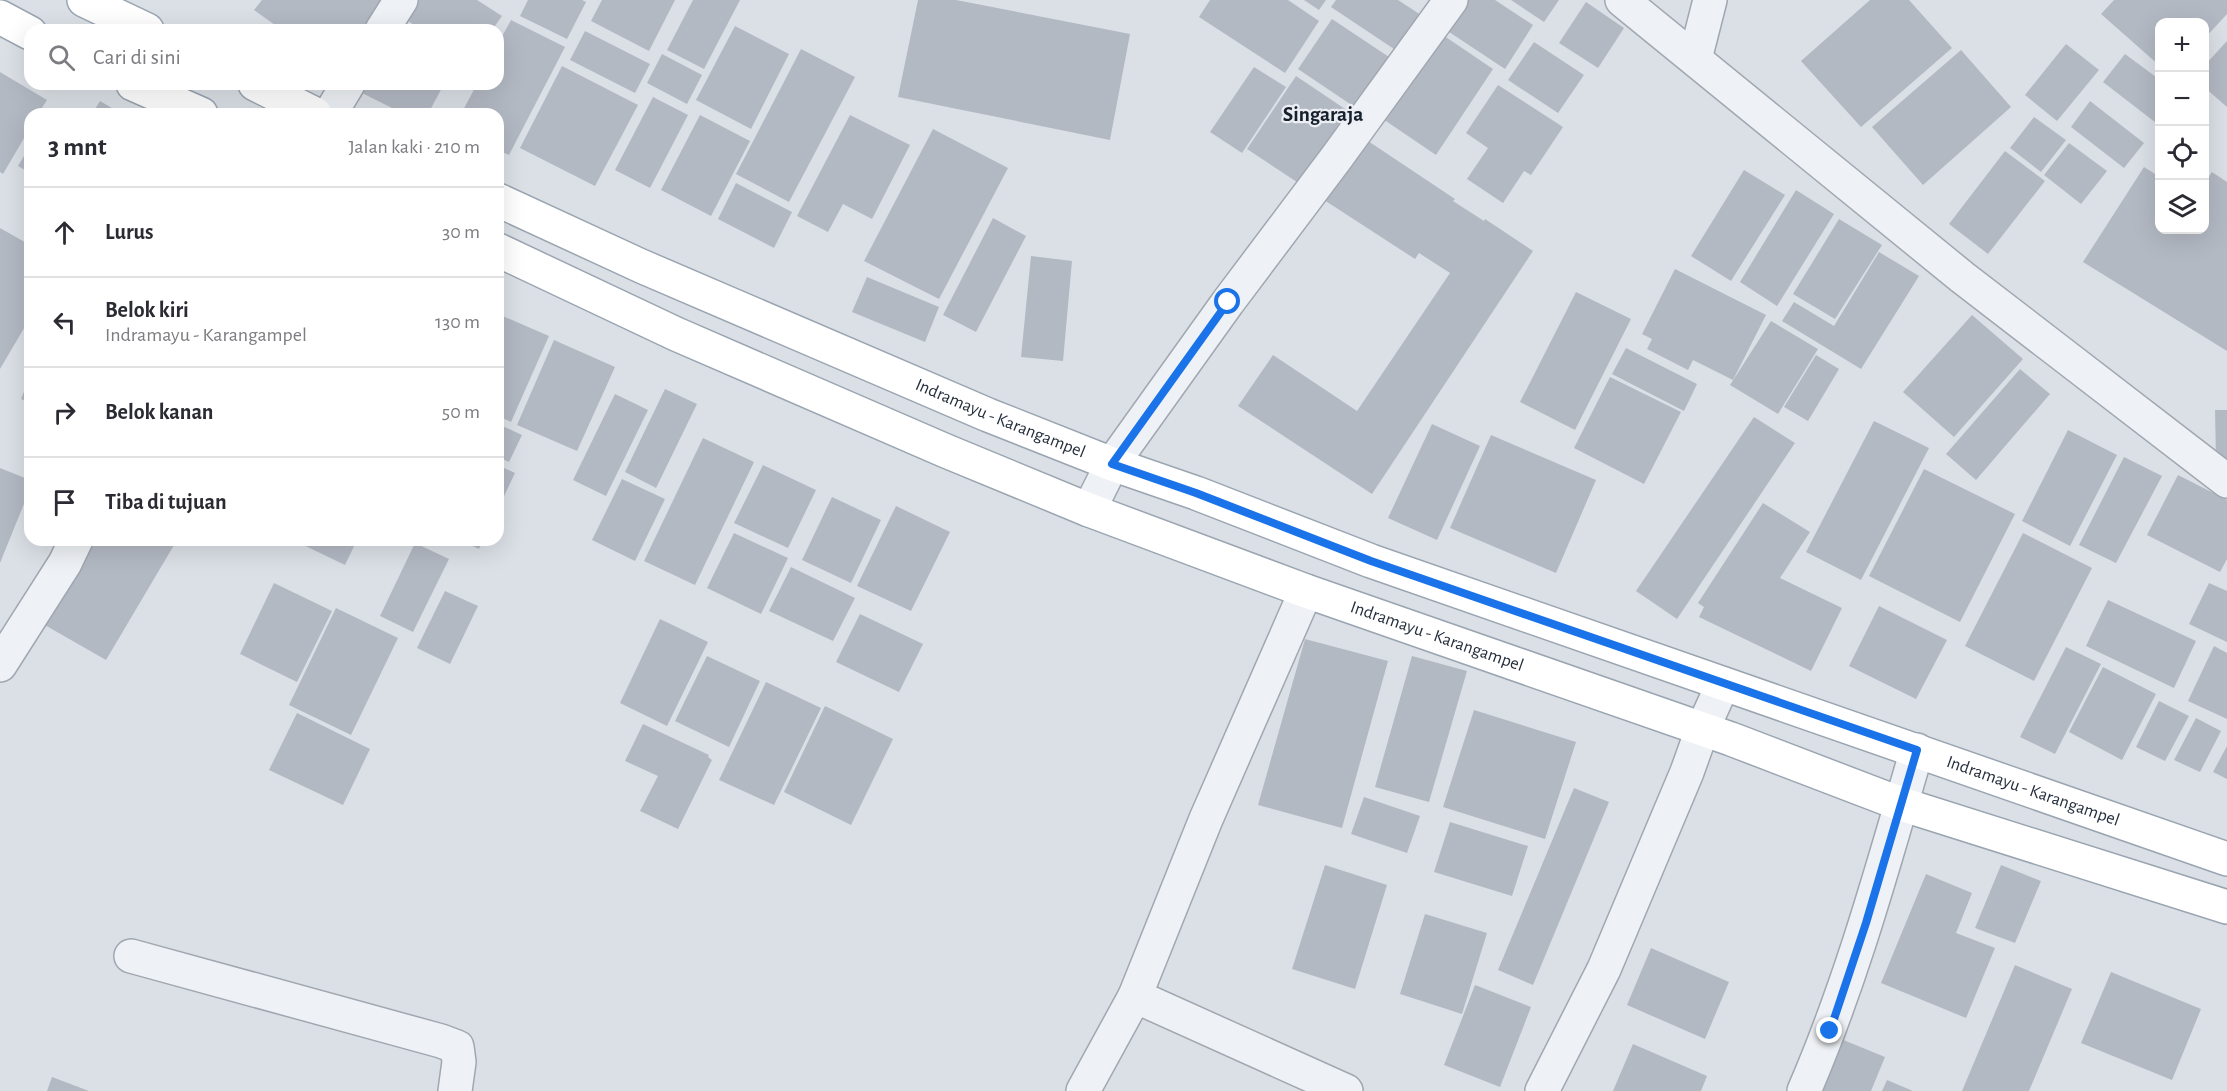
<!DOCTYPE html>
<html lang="id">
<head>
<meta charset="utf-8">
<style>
  body { margin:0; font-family:"Alegreya Sans",sans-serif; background:#f7f7f7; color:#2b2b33 }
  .controls { position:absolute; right:18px; top:18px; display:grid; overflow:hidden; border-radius:12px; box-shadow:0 6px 24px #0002 }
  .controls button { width:54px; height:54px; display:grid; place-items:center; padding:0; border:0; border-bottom:2px solid #e1e1e2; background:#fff; color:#2b2b33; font:30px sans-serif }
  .stop { position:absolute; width:18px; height:18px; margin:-14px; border:4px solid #1a73e8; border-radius:50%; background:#fff }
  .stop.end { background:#1a73e8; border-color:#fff; box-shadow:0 2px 6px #0008 }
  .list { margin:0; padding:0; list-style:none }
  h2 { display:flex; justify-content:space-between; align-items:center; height:78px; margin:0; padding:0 24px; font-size:26px }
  h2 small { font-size:20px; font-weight:400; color:#7c7c81 }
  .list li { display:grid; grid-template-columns:39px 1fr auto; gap:18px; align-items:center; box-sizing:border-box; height:90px; padding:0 24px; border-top:2px solid #e1e1e2 }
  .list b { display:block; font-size:22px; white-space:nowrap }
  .list p { margin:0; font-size:20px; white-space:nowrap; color:#7c7c81 }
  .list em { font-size:20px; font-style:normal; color:#7c7c81 }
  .icon { flex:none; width:33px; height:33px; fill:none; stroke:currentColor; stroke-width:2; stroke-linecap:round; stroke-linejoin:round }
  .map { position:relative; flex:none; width:2227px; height:1091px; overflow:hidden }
  .search { position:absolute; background:#fff; box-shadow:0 6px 24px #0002; left:24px; top:24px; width:480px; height:66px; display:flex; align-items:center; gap:15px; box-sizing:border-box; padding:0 21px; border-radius:18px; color:#7c7c81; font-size:22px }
  .panel { position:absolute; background:#fff; box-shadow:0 6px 24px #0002; left:24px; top:108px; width:480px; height:438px; border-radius:18px }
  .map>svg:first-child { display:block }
  .building { fill:#b3b9c3 }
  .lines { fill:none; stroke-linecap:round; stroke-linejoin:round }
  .minor-casing { stroke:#a1a7b0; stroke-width:36 }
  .primary-casing { stroke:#9aa5b2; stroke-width:36 }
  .minor { stroke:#eef1f5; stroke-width:33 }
  .primary { stroke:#fff; stroke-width:33 }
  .route { stroke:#1a73e8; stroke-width:8 }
  .labels { text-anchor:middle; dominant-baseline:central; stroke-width:4.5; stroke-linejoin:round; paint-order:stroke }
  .street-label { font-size:18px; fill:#252f3d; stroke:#ebeff4 }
  .quarter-label { font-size:21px; font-weight:bold; fill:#18202d; stroke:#ebeff4 }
</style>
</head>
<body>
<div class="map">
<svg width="2227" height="1091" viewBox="0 0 2227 1091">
  <rect width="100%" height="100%" fill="#dbe0e6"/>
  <g class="building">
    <path d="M262 0H385L363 30H282L254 10Z"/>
    <path d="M406 0H477L502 16 492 30H422L397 14Z"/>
    <path d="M528 0H582L586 2 567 39 520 16Z"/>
    <path d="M602 0H675L649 51 591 21Z"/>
    <path d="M693 0H740L704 69 667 50Z"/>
    <path d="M918 0H956L1130 34 1110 140 898 97Z"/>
    <path d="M1210 0H1288L1319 21 1285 73 1199 17Z"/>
    <path d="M1304 0H1326L1319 10Z"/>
    <path d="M1336 0H1398L1424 17 1400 53 1331 7Z"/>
    <path d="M1458 0H1495L1533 25 1505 69 1440 26Z"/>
    <path d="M1511 0H1559L1544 22Z"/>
    <path d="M1870 0H1909L1952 48 1861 127 1801 61Z"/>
    <path d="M2114 0H2227V14L2204 39V22H2160V66L2101 14Z"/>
    <path d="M1586 2 1624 28 1598 68 1559 43Z"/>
    <path d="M1332 19 1392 59 1359 110 1298 69Z"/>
    <path d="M511 20 565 47 509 155 498 150V114H461L477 84H498V44Z"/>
    <path d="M735 26 789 54 751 129 696 100Z"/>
    <path d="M1434 29 1493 69 1436 155 1377 115Z"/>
    <path d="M585 31 650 64 635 93 570 60Z"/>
    <path d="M2227 41V107L2204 87V66Z"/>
    <path d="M1534 42 1584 75 1558 113 1508 80Z"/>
    <path d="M2066 44 2099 70 2057 121 2025 95Z"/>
    <path d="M801 49 855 77 789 202 736 174Z"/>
    <path d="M1961 50 2011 107 1923 185 1872 127Z"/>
    <path d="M662 54 702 75 687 104 647 83Z"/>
    <path d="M2125 54 2160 80V126L2103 82Z"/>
    <path d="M562 66 638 105 595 186 520 148Z"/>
    <path d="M1254 67 1286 87 1242 153 1210 132Z"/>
    <path d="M0 72 47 100 38 114H30V128L3 174 0 172Z"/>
    <path d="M1296 76 1354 115 1306 188 1247 149Z"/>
    <path d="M364 84H444L428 114H404L360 92Z"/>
    <path d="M1498 85 1563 127 1531 175 1524 171 1503 203 1467 179 1488 148 1466 133Z"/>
    <path d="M653 97 688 115 650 188 615 170Z"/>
    <path d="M100 101 122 114H92Z"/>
    <path d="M2090 101 2144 143 2124 168 2071 127Z"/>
    <path d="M700 115 750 141 711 216 661 190Z"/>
    <path d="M850 115 910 145 872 219 843 204 828 232 797 216Z"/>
    <path d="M2034 117 2066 140 2041 172 2010 148Z"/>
    <path d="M933 129 1008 168 939 299 864 261Z"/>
    <path d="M1362 137 1455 199 1453 201 1484 221 1485 219 1533 251 1372 494 1238 406 1273 355 1357 411 1450 273 1419 253 1415 259 1321 198Z"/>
    <path d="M2069 143 2107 171 2081 204 2044 175Z"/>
    <path d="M30 146V173L18 166Z"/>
    <path d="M2005 151 2045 181 1988 254 1949 224Z"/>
    <path d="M2144 167 2160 177V230H2204V183L2212 172 2227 182V351L2083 262Z"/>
    <path d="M1744 170 1785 195 1731 281 1691 256Z"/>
    <path d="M736 183 792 212 774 248 718 219Z"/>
    <path d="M1796 190 1834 214 1777 306 1740 282Z"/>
    <path d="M993 218 1026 236 976 332 943 315Z"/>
    <path d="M1839 219 1882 245 1835 319 1793 294Z"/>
    <path d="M0 228 30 245V318L0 369Z"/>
    <path d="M1879 252 1919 276 1861 369 1782 321 1794 302 1834 326Z"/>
    <path d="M1031 256 1072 261 1063 361 1021 357Z"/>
    <path d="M1675 269 1766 315 1733 380 1693 360 1688 370 1647 349 1652 339 1642 334Z"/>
    <path d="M867 277 939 307 925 342 852 312Z"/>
    <path d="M1576 292 1631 319 1575 430 1520 402Z"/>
    <path d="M498 314 549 336 511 422 498 416Z"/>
    <path d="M1972 315 2023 359 1954 437 1903 392Z"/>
    <path d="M1771 321 1818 349 1778 414 1730 385Z"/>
    <path d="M554 340 615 367 577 451 517 425Z"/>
    <path d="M1626 348 1697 384 1684 411 1612 374Z"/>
    <path d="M1816 355 1839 369 1808 421 1784 407Z"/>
    <path d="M2020 369 2050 394 1976 480 1946 454Z"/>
    <path d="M30 377V403L21 399Z"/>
    <path d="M1610 377 1681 412 1644 484 1574 448Z"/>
    <path d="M665 389 697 404 656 488 625 472Z"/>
    <path d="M615 394 648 410 606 496 573 480Z"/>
    <path d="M2215 410H2227V460H2216Z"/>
    <path d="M1754 417 1795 443 1677 619 1636 591Z"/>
    <path d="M1874 421 1929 448 1861 580 1806 552Z"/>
    <path d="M498 424 522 435 509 462 498 457Z"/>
    <path d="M1432 424 1480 446 1437 540 1388 518Z"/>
    <path d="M2068 430 2117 455 2070 546 2022 521Z"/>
    <path d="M1491 435 1596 480 1556 573 1450 528Z"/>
    <path d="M703 438 754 462 695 585 644 561Z"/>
    <path d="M2124 457 2162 476 2116 563 2079 545Z"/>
    <path d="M498 465 515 473 498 509Z"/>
    <path d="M763 465 816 490 788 548 734 523Z"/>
    <path d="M0 468 30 480V489L0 563Z"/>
    <path d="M1924 469 2015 514 1960 622 1869 576Z"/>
    <path d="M2178 475 2227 500V559L2220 572 2147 535Z"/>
    <path d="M622 479 665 499 635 561 592 540Z"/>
    <path d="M832 497 881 520 851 583 802 560Z"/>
    <path d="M1763 503 1810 532 1780 578 1842 608 1811 671 1699 617 1704 607 1698 603Z"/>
    <path d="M896 506 950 532 911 611 857 586Z"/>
    <path d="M734 533 788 558 761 614 707 588Z"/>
    <path d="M2023 533 2092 568 2034 681 1965 646Z"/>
    <path d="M92 540H177L106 660 43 624Z"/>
    <path d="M293 540H357L345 565Z"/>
    <path d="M460 540H483L479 549Z"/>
    <path d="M415 543 449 559 413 632 380 616Z"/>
    <path d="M791 567 855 598 833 641 769 611Z"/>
    <path d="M274 583 332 611 297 682 240 654Z"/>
    <path d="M2209 583 2227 591V642L2189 624Z"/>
    <path d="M445 591 478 606 450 664 417 648Z"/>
    <path d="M2108 600 2196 641 2174 688 2086 646Z"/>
    <path d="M1879 606 1947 640 1916 699 1849 666Z"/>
    <path d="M336 608 398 638 351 735 289 705Z"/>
    <path d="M860 614 923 644 899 692 836 662Z"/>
    <path d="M660 619 708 642 667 726 620 703Z"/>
    <path d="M1305 639 1388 661 1342 828 1258 805Z"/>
    <path d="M2214 646 2227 653V719L2188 701Z"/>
    <path d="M2066 647 2101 664 2055 754 2020 737Z"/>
    <path d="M707 656 760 681 729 747 675 721Z"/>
    <path d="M1412 656 1467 671 1429 802 1375 787Z"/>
    <path d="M2103 667 2156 694 2122 760 2069 732Z"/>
    <path d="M766 682 821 708 774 805 719 780Z"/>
    <path d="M2159 701 2189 716 2165 761 2136 747Z"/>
    <path d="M825 706 893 739 851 825 784 792Z"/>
    <path d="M1474 710 1576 742 1545 839 1443 807Z"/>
    <path d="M297 713 370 749 343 805 269 770Z"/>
    <path d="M2196 718 2221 731 2200 772 2174 760Z"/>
    <path d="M643 724 709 755 708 757 712 760 678 829 640 811 658 776 625 761Z"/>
    <path d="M2227 746V779L2213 772Z"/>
    <path d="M1574 788 1609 802 1533 985 1498 970Z"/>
    <path d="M1364 797 1420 816 1407 853 1351 834Z"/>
    <path d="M1450 822 1528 846 1512 896 1434 872Z"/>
    <path d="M1325 865 1387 885 1355 989 1292 969Z"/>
    <path d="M2001 865 2041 881 2015 943 1975 928Z"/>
    <path d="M1926 874 1972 893 1956 933 1995 948 1966 1018 1881 983Z"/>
    <path d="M1425 914 1487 933 1462 1014 1400 994Z"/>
    <path d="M1651 948 1729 982 1705 1039 1627 1005Z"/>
    <path d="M2015 965 2072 989 2029 1091H1962Z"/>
    <path d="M2111 972 2201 1009 2172 1080 2081 1043Z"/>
    <path d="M1475 985 1531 1007 1500 1087 1444 1065Z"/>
    <path d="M1841 1039 1885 1057 1871 1091H1819Z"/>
    <path d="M1633 1044 1707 1076 1701 1091H1613Z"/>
    <path d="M52 1077 89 1091H47Z"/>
    <path d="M1887 1080 1913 1091H1882Z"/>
  </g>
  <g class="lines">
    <defs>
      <g id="minor">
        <path d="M1622 0 1962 277 2227 481"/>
        <path d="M382 30 401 0"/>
        <path d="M1695 59 1710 0"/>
        <path d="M330 114 348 84"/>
        <path d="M1089 510 1112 464 1228 302 1337 157 1451 0"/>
        <path d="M1306 591 1206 819 1135 996 1346 1091"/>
        <path d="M0 665 65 563 76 540"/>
        <path d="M131 956 441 1041 457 1047 459 1062 455 1091"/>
        <path d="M1083 1091 1135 996"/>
        <path d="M1542 1091 1604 969 1687 772 1702 730 1723 684"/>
        <path d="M1804 1091C1852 980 1883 866 1917 750"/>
      </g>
      <g id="primary">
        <path d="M84 0 147 30"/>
        <path d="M0 17 30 33"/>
        <path d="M133 84 201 114"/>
        <path d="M255 84 315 114"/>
        <path id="s1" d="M498 200 641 266 988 415 1112 464 1196 493 1371 561 2227 859"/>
        <path id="s2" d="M498 250 676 334 946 451 1089 510 1306 591 1731 739 1901 804 2227 907"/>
      </g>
    </defs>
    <use href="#minor" class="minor-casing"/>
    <use href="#primary" class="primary-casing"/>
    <use href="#minor" class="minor"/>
    <use href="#primary" class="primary"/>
  </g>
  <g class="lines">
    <path class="route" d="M1228 302 1112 464 1196 493 1371 561 1917 750 1866 923 1830 1031"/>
  </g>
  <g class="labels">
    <g class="street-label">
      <text stroke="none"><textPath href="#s1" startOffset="548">Indramayu - Karangampel</textPath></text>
      <text stroke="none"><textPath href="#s2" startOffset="1016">Indramayu - Karangampel</textPath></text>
      <text stroke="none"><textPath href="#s1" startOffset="1646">Indramayu - Karangampel</textPath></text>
    </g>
    <g class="quarter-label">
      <text x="1323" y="114">Singaraja</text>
    </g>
  </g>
</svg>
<div class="controls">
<button>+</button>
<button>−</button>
<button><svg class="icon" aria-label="locate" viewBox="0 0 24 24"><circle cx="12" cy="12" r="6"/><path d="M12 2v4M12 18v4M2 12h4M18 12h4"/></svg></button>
<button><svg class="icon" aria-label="layers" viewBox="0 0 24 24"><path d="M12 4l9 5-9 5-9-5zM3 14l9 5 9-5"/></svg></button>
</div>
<div class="stop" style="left:1228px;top:302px"></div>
<div class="stop end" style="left:1830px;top:1031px"></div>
<div class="search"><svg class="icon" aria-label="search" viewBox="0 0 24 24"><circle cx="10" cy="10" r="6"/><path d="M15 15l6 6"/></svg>Cari di sini</div>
<section class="panel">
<h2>3 mnt<small>Jalan kaki · 210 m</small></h2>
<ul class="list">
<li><svg class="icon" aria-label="ahead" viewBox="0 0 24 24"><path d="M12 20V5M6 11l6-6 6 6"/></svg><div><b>Lurus</b></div><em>30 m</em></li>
<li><svg class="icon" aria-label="left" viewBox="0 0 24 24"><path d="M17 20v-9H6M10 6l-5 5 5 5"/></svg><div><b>Belok kiri</b><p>Indramayu - Karangampel</p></div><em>130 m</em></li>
<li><svg class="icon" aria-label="right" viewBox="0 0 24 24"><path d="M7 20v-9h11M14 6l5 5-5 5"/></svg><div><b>Belok kanan</b></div><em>50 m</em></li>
<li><svg class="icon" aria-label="arrive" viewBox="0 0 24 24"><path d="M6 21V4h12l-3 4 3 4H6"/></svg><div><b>Tiba di tujuan</b></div></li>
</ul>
</section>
</div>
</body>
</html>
